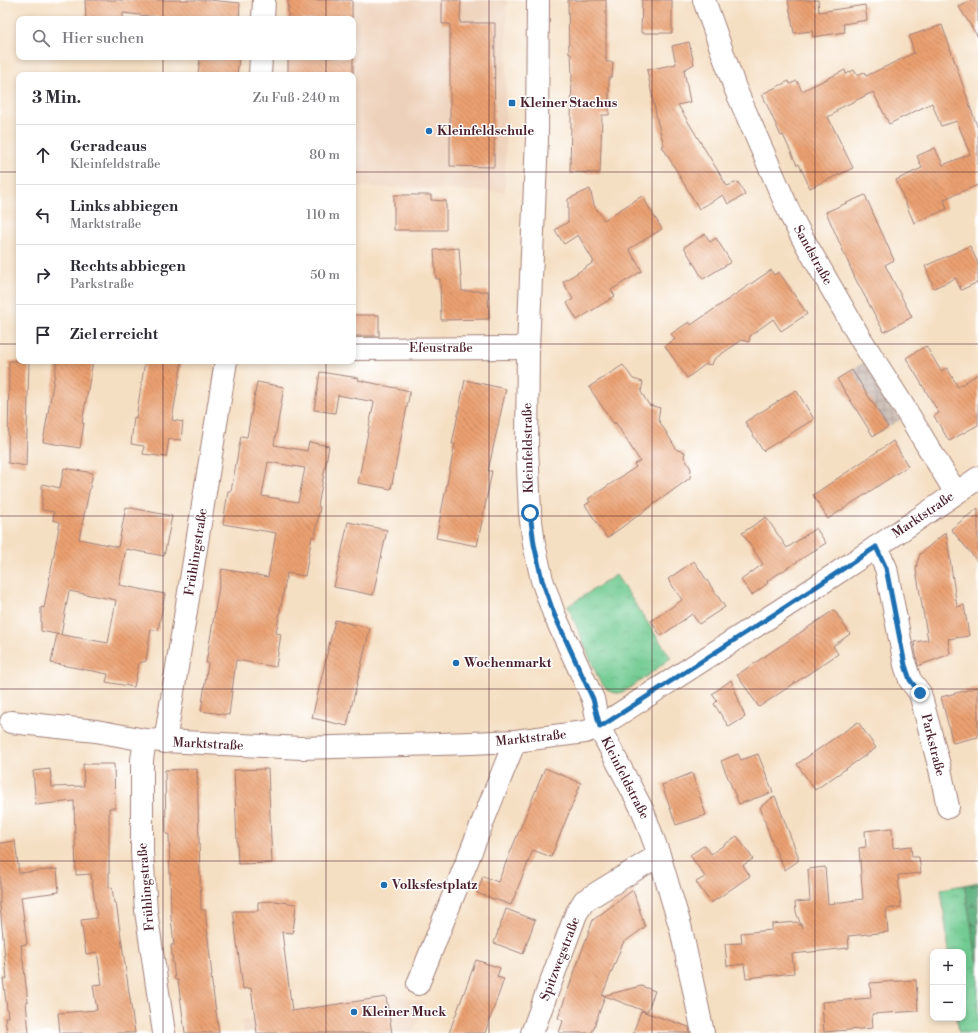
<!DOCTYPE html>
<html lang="de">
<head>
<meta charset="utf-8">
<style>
  body { margin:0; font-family:"Libre Bodoni",serif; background:#f7f7f7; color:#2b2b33 }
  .controls { position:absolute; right:12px; bottom:12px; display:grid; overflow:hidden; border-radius:8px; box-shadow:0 2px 6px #0003 }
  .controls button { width:36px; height:36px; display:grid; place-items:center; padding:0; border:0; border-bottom:1px solid #e1e1e2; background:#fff; color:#2b2b33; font:20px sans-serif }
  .stop { position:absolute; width:12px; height:12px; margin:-9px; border:3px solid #1f6fb2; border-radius:50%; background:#fff }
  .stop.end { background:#1f6fb2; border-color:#fff; box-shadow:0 1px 4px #0008 }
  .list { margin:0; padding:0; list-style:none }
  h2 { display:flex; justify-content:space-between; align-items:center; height:52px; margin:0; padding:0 16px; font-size:17px }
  h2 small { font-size:13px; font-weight:400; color:#7c7c81 }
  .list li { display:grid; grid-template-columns:26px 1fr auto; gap:12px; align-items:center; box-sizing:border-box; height:60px; padding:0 16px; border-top:1px solid #e1e1e2 }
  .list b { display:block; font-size:15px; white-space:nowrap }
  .list p { margin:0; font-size:13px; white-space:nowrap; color:#7c7c81 }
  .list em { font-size:13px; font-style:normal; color:#7c7c81 }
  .icon { flex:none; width:22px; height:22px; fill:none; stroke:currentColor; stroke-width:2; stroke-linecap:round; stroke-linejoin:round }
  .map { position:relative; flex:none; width:978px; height:1033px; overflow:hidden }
  .search { position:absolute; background:#fff; box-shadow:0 2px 6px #0003; left:16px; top:16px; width:340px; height:44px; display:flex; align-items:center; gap:10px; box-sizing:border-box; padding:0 14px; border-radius:8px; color:#7c7c81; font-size:15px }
  .panel { position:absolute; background:#fff; box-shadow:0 2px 6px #0003; left:16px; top:72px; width:340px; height:292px; border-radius:8px }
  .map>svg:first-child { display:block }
  .built { fill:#eed1ba }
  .industrial { fill:url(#industrial-grid) }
  .forest { fill:url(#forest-firs); stroke:#536754 }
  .park { fill:url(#park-crowns); stroke:#5e755e }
  .building { fill:url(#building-back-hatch); fill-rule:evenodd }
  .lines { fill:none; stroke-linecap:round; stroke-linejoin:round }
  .street-casing { stroke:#a07f77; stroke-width:24 }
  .street { stroke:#fff; stroke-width:22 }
  .route { stroke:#1f6fb2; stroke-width:5 }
  .grid { fill:none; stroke:#4a1f2b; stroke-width:1; stroke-opacity:0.55 }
  .poi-dot { fill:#1f6fb2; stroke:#fff; stroke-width:1.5 }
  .labels { text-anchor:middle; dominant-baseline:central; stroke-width:3; stroke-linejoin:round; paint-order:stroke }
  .poi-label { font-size:13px; font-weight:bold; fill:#4a1f2b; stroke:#fff; text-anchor:start }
  .street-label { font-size:13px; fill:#4a1f2b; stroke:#fff }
</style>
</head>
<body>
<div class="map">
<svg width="978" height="1033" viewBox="0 0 978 1033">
  <defs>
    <pattern id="industrial-grid" width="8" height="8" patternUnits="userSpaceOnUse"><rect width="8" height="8" fill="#cec1ba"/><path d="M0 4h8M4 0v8" fill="none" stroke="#b2a5a0"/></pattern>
    <pattern id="forest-firs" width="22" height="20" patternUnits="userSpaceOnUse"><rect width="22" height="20" fill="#5caf7c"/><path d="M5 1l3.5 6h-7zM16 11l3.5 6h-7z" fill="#4e8e66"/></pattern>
    <pattern id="park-crowns" width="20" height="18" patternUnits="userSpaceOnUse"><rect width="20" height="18" fill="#71cb92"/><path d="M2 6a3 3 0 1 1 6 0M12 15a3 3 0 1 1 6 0" fill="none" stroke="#63ae7e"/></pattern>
    <pattern id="building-back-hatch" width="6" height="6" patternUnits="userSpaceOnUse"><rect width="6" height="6" fill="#eba071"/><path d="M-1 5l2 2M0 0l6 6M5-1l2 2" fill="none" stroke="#c0825d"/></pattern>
  </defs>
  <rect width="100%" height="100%" fill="#fff"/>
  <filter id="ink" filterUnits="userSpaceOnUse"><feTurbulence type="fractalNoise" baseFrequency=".025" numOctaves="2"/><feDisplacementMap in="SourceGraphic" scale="8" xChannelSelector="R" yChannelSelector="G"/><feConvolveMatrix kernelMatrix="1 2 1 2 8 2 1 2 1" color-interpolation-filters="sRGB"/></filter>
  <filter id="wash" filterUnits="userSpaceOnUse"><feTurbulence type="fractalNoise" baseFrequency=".012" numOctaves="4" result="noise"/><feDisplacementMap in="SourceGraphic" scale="16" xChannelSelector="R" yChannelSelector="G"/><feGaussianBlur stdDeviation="0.9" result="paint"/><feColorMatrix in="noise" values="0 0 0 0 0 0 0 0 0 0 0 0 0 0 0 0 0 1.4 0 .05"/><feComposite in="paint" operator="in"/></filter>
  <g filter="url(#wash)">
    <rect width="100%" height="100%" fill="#f5dfc3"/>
    <g class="built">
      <path d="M287 0H507L505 192 353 186V75H287V57H353V19H287Z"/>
      <path d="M385 993 425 1003 413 1033H244L242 1020Z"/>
    </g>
    <path class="industrial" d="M864 362 901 419 873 436 837 380Z"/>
    <path class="forest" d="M978 882V965L964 885Z"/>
    <g class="park">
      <path d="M616 575 671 658C662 664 628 692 619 693 611 694 604 687 599 680L568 606Z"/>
      <path d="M964 885 978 965V1033H959L957 1018H963V952H949L941 889Z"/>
    </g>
    <g id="blocks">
      <g class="building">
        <path d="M85 0H209L240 3 239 19H173L123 13V19H86Z"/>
        <rect x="288" y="0" width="64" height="19"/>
        <path d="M442 0H461L460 23H495L494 167 450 166V24H442Z"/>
        <path d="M568 0H606V62H613L612 77H609V115H602L600 173 570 172 572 74 571 54H569Z"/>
        <path d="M642 0H672V33H641Z"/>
        <path d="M788 0H818L819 12 865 5 867 20 843 24 845 32 813 37 812 31 794 33Z"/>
        <path d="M972 0H978V37L959 7Z"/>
        <path d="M942 25 978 129V185L944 199 947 209 914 223 896 180 922 168 917 156 935 148 943 165 970 154 957 121 941 126 932 103 889 124 873 92 836 110 837 112 828 117 853 168 810 188 799 164 797 165 783 135 781 136 762 94 789 81 790 84 797 81 802 91 845 70 846 74 854 70 857 75 864 72 866 76 914 53 909 36Z"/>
        <path d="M689 42 694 64 684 70 690 102 678 105 727 186 738 182 745 195 728 204 723 195 699 209 662 146 664 145 658 124 647 70 676 64 672 46Z"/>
        <path d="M200 57H239L237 75H198Z"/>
        <rect x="288" y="57" width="65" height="18"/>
        <path d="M590 189 594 205 604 220 642 196 662 229 629 249 642 271 611 290 615 296 577 320 567 303 573 299 563 282 594 262 578 235 564 244 555 230 568 222V199Z"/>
        <path d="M394 195H431V200L446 201V230H394Z"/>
        <path d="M865 195 894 260 885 265 912 317 884 332 855 278 826 212Z"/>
        <path d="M705 234 710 242 716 238 731 262 703 279 684 247Z"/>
        <path d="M970 246 978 263V282L961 290 956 278 934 288 925 266Z"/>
        <path d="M459 248 462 291H488L489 319 441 320 440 279H436L434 250Z"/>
        <path d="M771 270 774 275 779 272 807 314 781 331 773 319 750 336 749 342 742 340 714 359 712 365 706 364 687 378 665 346 675 339 671 334 689 322 691 325Z"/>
        <rect x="353" y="315" width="26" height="21"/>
        <path d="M926 346 941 371 947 368 958 387 978 374V425L949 441 934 416 939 413 906 358Z"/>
        <path d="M9 361H29L26 466 8 463Z"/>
        <path d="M57 361H93L82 423H84L80 448 43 442Z"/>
        <path d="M145 361H182L172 420 183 422 181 440 169 439 166 457 143 454 144 446 131 444 134 417 136 418Z"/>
        <path d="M623 365 633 379 643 382 641 392 649 405 660 408 658 419 677 450 685 452 684 457 691 469 690 478 607 538 585 505 590 502 588 499 636 467 634 464 640 461 615 422 614 424 589 387Z"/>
        <path d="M852 370 888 427 873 436 837 379Z"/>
        <path d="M320 372 359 378 358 380 410 391 391 489 358 483 374 402 338 395 335 413 314 410Z"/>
        <path d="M465 380 506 389 488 471H492L477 546 436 538 455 444H452Z"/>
        <path d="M257 382 284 387 274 445 307 451 309 442 329 446 318 506 320 507 315 537 312 536 305 576 287 573 276 633 281 634 276 667 236 660 229 715 201 711 208 663H206L222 569 268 577 276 533 223 524 228 491H231L241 436 247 437ZM268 462 305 468 298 502 262 496Z"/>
        <path d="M796 390 814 419 763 451 745 422Z"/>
        <path d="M893 441 908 466 828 519 813 495Z"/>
        <path d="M64 468 93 473 79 539 118 547 126 507 172 516 164 556 126 549 119 585 165 594 158 631 151 629 146 661 139 663 134 687 106 682 108 674 51 663 57 634 108 643 116 600 69 591 61 635 41 631V607L44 608 60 522 53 520 54 512 42 510V484L60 488Z"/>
        <path d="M978 508V562L951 529Z"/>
        <path d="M766 517 787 548 816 528 826 543 767 581 768 583 752 595 741 580 763 564 742 533Z"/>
        <path d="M348 522 387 530 373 595 334 587Z"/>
        <path d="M946 532 957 607 964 605 969 636 948 639 950 654 918 666 914 642 928 640 916 570 917 563 920 554Z"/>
        <path d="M694 561 725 607 699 624 692 614 661 636 651 621 682 600 668 579Z"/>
        <path d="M834 610 850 634 833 646 838 654 759 707 737 675Z"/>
        <path d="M335 620 370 628 347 726 312 718Z"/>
        <path d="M731 680 745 717 729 727 714 704 717 701 712 694Z"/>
        <path d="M978 687V737L953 743 941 697Z"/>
        <path d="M858 722 876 748 815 790 797 764Z"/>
        <path d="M738 754 741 760 758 754 773 792 739 804 721 761Z"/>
        <path d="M83 764H114L115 808H109V888L112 887 114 903H116L135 1033H60L58 1013 97 1010 93 985 102 984 97 952 86 954 81 920 97 918 91 874 76 875 74 801 36 805 33 771 50 769 52 787 84 786Z"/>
        <path d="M545 768 581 783 551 857 533 850 511 905 477 893 483 876 498 882Z"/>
        <path d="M197 769 201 910H205L212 976H211L219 1033H185L178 980H175L171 945H174L171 918 169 834H166L165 770Z"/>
        <path d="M268 769 272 863 238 864 234 770Z"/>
        <path d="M692 773 706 815 676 825 662 785Z"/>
        <path d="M775 796 798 856V861L785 870 773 845 760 807Z"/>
        <path d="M892 828 893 848 911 846 912 857H919L921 873 898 875 901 907 886 909 888 932 848 936 849 948 792 954 794 973 746 978 744 964 727 966 725 944 742 943 741 933 772 930V924L797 922 802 928 796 912 795 902 810 901 808 869 825 867 828 904 863 899 859 848 866 847 865 831Z"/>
        <path d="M737 836 753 859 743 865 750 876 711 903 696 882 705 877 690 855 705 845 711 854Z"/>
        <path d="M15 841 19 873 57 869 59 892 21 897 27 944 21 945 28 1002H26L29 1033H7L5 1017H8L3 979H7L0 906V843Z"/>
        <path d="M633 890 645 927 623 943 602 996 641 986 655 991 647 1012 605 996 592 1033H559L563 1021 558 1018 593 920Z"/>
        <path d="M275 901 296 904 293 933 282 932 292 1011 386 997 392 1033H257L251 988 243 989 233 911H258V902Z"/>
        <path d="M506 909 535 920 523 954 494 943Z"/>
        <path d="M476 960 500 968 497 977 504 979 485 1033H449Z"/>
        <path d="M916 980 918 1011 872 1014 873 1028 824 1032 822 1002 871 998 870 983Z"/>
        <path d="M641 1011 689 1027 690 1033H633Z"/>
      </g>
    </g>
  </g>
  <g filter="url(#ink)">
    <use href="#blocks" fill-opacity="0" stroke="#a07f77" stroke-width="1"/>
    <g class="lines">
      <defs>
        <g id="street">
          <path d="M538 0 537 138 528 348 527 446 530 513 534 544 542 580 554 614 593 699 599 727 643 811 659 855 681 929 703 1033"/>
          <path d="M704 0 735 88 791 216 802 237 860 338 902 404 956 493"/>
          <path d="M263 19 264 0"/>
          <path d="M260 75 261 57"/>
          <path d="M353 349 528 348"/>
          <path d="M876 547 886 568 905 665 910 680 920 693 940 769 948 807"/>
          <path d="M11 722 96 731 145 740 301 748 472 743 515 741 585 732 599 727C726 645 854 564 978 478"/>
          <path d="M145 740 142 760V852L146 911 164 1033"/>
          <path d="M165 742 226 361"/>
          <path d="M418 984 515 741"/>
          <path d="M532 1033 576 914 584 901 659 855"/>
        </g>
      </defs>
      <use href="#street" class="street-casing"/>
      <use href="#street" class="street"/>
    </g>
  </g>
  <g class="lines" filter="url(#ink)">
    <path class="route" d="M530 513 534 544 542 580 554 614 593 699 600 727 787 606 876 547 886 568 905 665 910 680 920 693"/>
  </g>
  <path class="grid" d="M163 0V19M326 0V19M489 0V1033M652 0V1033M815 0V1033M163 57V75M326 57V75M0 172H19M353 172H978M0 344H19M353 344H978M163 361V1033M326 361V1033M0 516H978M0 689H978M0 861H978"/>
  <g class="poi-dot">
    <rect x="508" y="99" width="8" height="8" rx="2"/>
    <circle cx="429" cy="131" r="4"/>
    <circle cx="456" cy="663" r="4"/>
    <circle cx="384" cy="885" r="4"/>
    <circle cx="354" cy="1012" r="4"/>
  </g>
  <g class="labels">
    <g class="poi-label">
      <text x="520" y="103">Kleiner Stachus</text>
      <text x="437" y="131">Kleinfeldschule</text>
      <text x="464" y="663">Wochenmarkt</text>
      <text x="392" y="885">Volksfestplatz</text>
      <text x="362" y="1012">Kleiner Muck</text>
    </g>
    <g class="street-label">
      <text transform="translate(813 255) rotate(61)">Sandstraße</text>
      <text x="441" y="348">Efeustraße</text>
      <text transform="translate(528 448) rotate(-91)">Kleinfeldstraße</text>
      <text transform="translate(923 515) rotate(-34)">Marktstraße</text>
      <text transform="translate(196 552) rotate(-81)">Frühlingstraße</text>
      <text transform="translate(531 738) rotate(-6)">Marktstraße</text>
      <text transform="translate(208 744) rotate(3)">Marktstraße</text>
      <text transform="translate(933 745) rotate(76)">Parkstraße</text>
      <text transform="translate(625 778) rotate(63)">Kleinfeldstraße</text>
      <text transform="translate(146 887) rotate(-95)">Frühlingstraße</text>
      <text transform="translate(560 959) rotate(-69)">Spitzwegstraße</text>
    </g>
  </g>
</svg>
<div class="controls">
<button>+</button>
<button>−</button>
</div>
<div class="stop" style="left:530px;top:513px"></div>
<div class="stop end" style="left:920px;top:693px"></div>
<div class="search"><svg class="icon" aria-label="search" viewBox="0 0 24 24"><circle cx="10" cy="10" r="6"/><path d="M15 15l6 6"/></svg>Hier suchen</div>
<section class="panel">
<h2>3 Min.<small>Zu Fuß · 240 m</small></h2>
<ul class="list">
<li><svg class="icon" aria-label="ahead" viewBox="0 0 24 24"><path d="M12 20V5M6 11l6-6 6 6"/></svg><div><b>Geradeaus</b><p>Kleinfeldstraße</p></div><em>80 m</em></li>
<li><svg class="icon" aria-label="left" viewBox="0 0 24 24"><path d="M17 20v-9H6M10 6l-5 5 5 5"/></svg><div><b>Links abbiegen</b><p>Marktstraße</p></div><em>110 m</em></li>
<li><svg class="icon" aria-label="right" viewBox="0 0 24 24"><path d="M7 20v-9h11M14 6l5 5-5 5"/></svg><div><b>Rechts abbiegen</b><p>Parkstraße</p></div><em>50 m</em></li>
<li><svg class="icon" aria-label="arrive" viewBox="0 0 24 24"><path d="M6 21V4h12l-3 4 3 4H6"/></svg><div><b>Ziel erreicht</b></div></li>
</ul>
</section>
</div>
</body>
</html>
